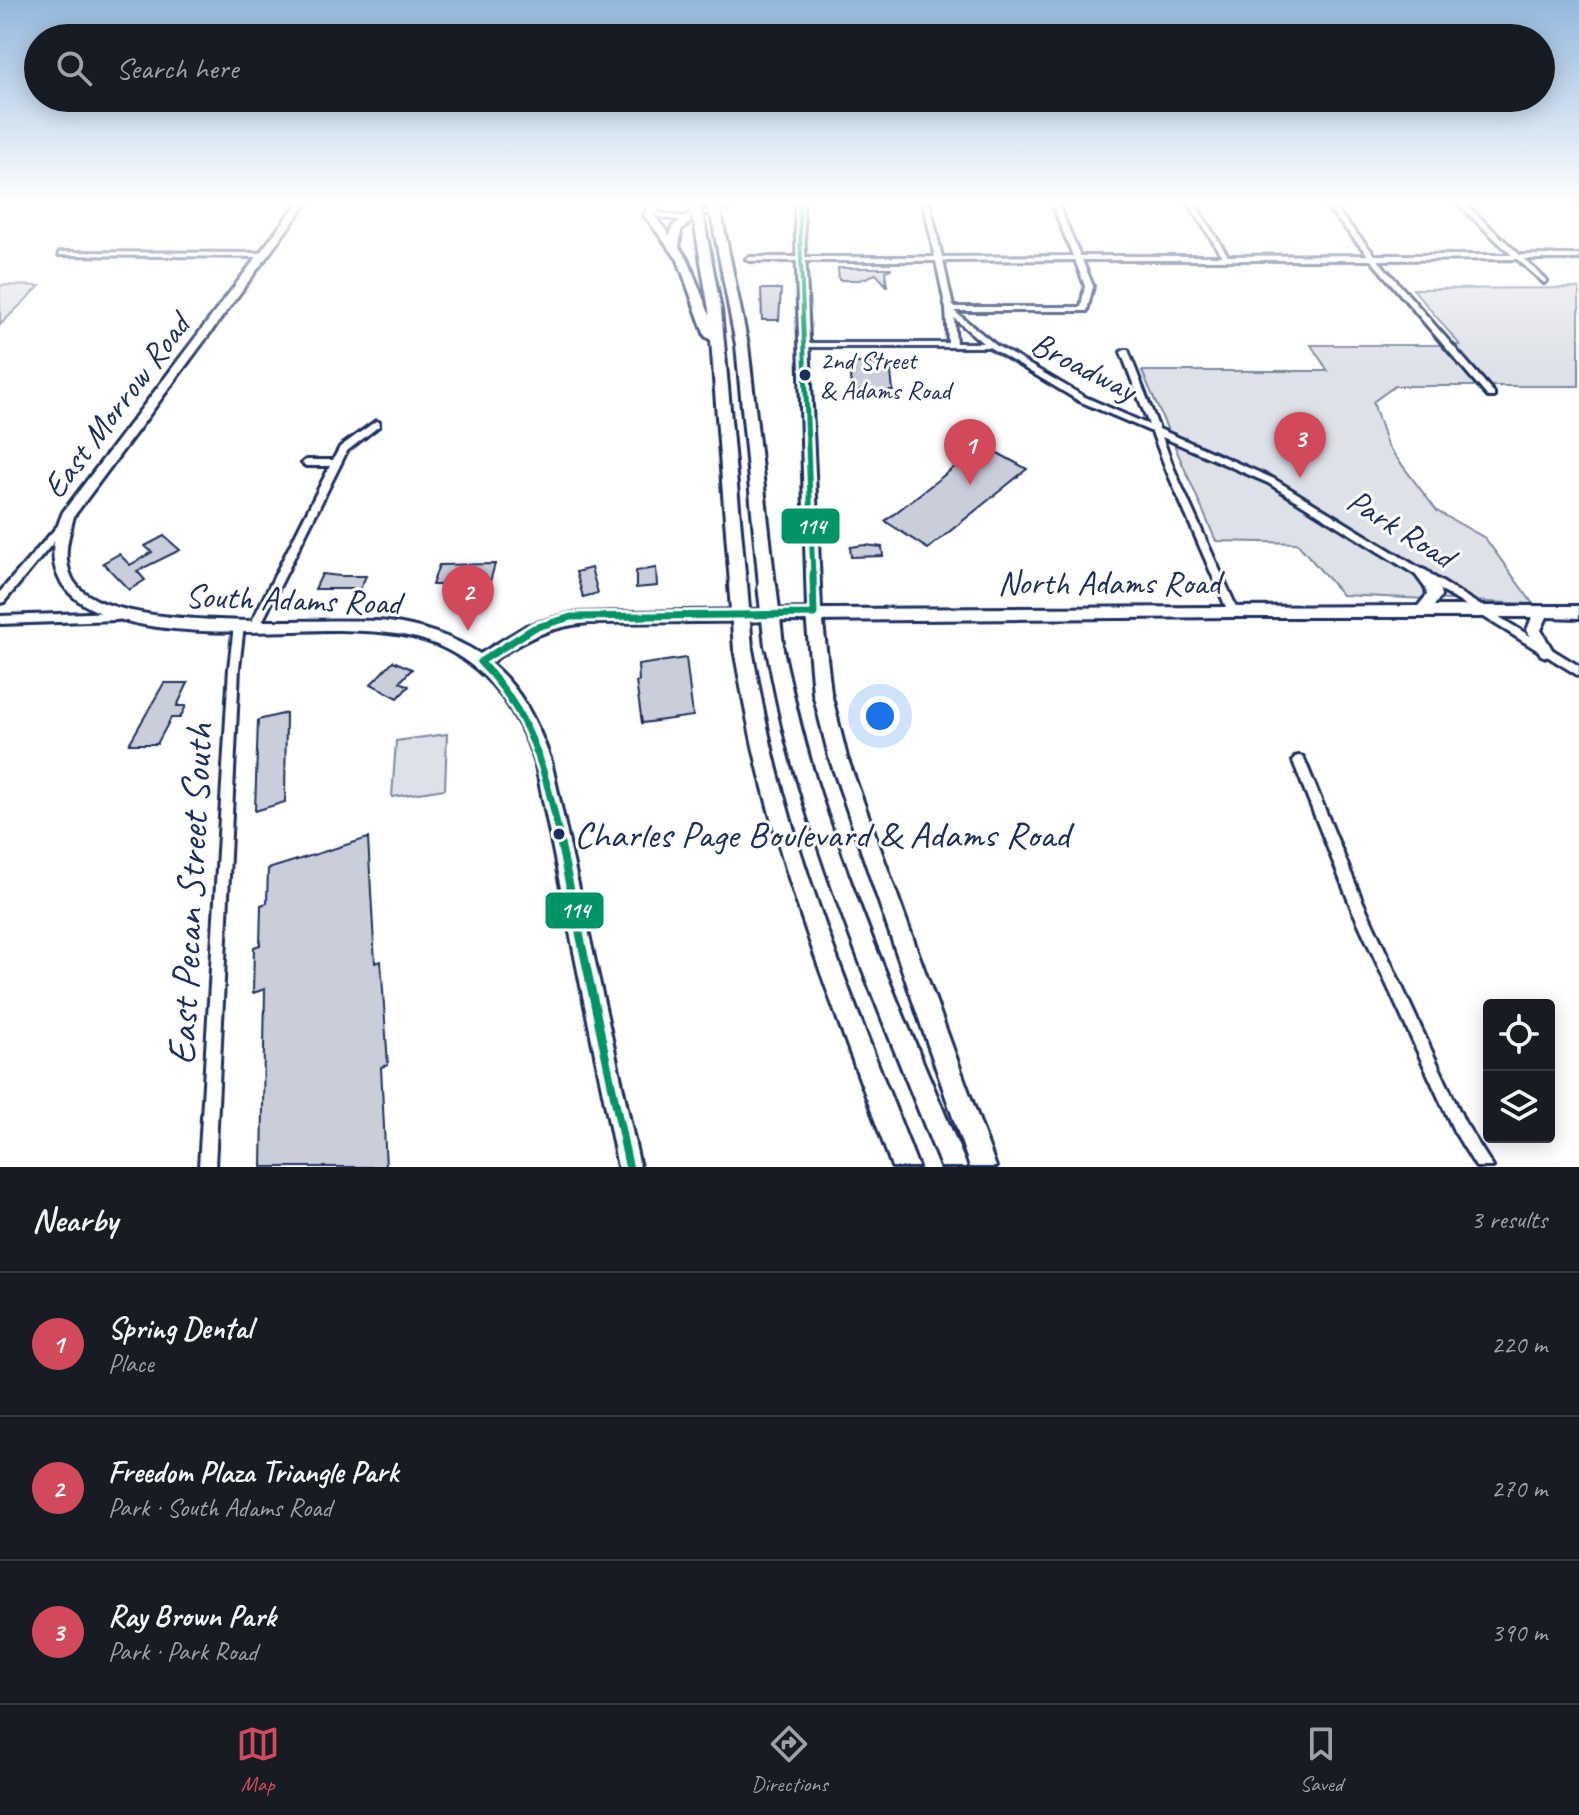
<!DOCTYPE html>
<html lang="en">
<head>
<meta charset="utf-8">
<style>
  body { margin:0; font-family:Caveat,sans-serif; background:#242831; color:#f1f3f6 }
  .controls { position:absolute; right:24px; bottom:24px; display:grid; overflow:hidden; border-radius:8px; box-shadow:0 4px 20px #0003 }
  .controls button { width:72px; height:72px; display:grid; place-items:center; padding:0; border:0; border-bottom:2px solid #363941; background:#171b24; color:#f1f3f6; font:40px sans-serif }
  .you { position:absolute; left:880px; top:716px; width:28px; height:28px; margin:-20px; border:6px solid #fff; border-radius:50%; background:#1a73e8; box-shadow:0 0 0 12px #1a73e833 }
  .badge { display:grid; place-items:center; width:52px; height:52px; border-radius:50%; background:#d1495b; color:#fff; font-size:26px; font-weight:700 }
  .pin { position:absolute; translate:-50% -66px; filter:drop-shadow(0 2px 4px #0008) }
  .pin::after { content:''; position:absolute; top:42px; width:28px; height:24px; background:inherit; clip-path:polygon(0 0,100% 0,50% 100%) }
  .list { margin:0; padding:0; list-style:none }
  h2 { display:flex; justify-content:space-between; align-items:center; height:104px; margin:0; padding:0 32px; font-size:34px }
  h2 small { font-size:26px; font-weight:400; color:#9ea1a6 }
  .list li { display:grid; grid-template-columns:52px 1fr auto; gap:24px; align-items:center; box-sizing:border-box; height:144px; padding:0 32px; border-top:2px solid #363941 }
  .list b { display:block; font-size:30px; white-space:nowrap }
  .list p { margin:0; font-size:26px; white-space:nowrap; color:#9ea1a6 }
  .list em { font-size:26px; font-style:normal; color:#9ea1a6 }
  .icon { flex:none; width:44px; height:44px; fill:none; stroke:currentColor; stroke-width:2; stroke-linecap:round; stroke-linejoin:round }
  .map { position:relative; flex:none; width:1579px; height:1167px; overflow:hidden }
  .search { position:absolute; background:#171b24; box-shadow:0 4px 20px #0003; left:24px; right:24px; top:24px; height:88px; display:flex; align-items:center; gap:20px; box-sizing:border-box; padding:0 28px; border-radius:44px; color:#9ea1a6; font-size:30px }
  .sheet { height:536px; background:#171b24 }
  nav { display:flex; justify-content:space-around; align-items:center; box-sizing:border-box; height:112px; border-top:2px solid #363941; background:#171b24; font-size:22px; color:#9ea1a6 }
  nav a { display:grid; justify-items:center; gap:4px }
  nav .on { color:#d1495b }
  .map>svg:first-child { display:block }
  .green { fill:#dee1e7; stroke:#7c88a2; stroke-width:2 }
  .building { fill:#caceda; stroke:#1b2f5e; stroke-width:2 }
  .lines { fill:none; stroke-linecap:round; stroke-linejoin:round }
  .minor-casing { stroke:#1b2f5e; stroke-width:6 }
  .major-casing { stroke:#1b2f5e; stroke-width:6 }
  .highway-casing { stroke:#1b2f5e; stroke-width:6 }
  .minor { fill:#fff; fill-rule:evenodd }
  .major { fill:#fff; fill-rule:evenodd }
  .highway { fill:#fff; fill-rule:evenodd }
  .highway-bridge-far1-casing { stroke:#1b2f5e; stroke-width:15; stroke-linecap:butt }
  .highway-bridge-casing { stroke:#1b2f5e; stroke-width:24; stroke-linecap:butt }
  .highway-bridge-far1 { stroke:#fff; stroke-width:11 }
  .highway-bridge { stroke:#fff; stroke-width:18 }
  .bus-1-far3-casing { stroke:#fff; stroke-width:8 }
  .bus-1-far2-casing { stroke:#fff; stroke-width:10 }
  .bus-1-far1-casing { stroke:#fff; stroke-width:13 }
  .bus-1-casing { stroke:#fff; stroke-width:14 }
  .bus-1-far3 { stroke:#009365; stroke-width:4 }
  .bus-1-far2 { stroke:#009365; stroke-width:5 }
  .bus-1-far1 { stroke:#009365; stroke-width:7 }
  .bus-1 { stroke:#009365; stroke-width:8 }
  .bus-dot { fill:#1b2f5e; stroke:#fff; stroke-width:3 }
  .labels { text-anchor:middle; dominant-baseline:central; stroke-width:6; stroke-linejoin:round; paint-order:stroke }
  .far-bus-label { font-size:26px; fill:#1b2f5e; stroke:#fff; text-anchor:start }
  .street-label { font-size:34px; fill:#1b2f5e; stroke:#fff }
  .near-bus-label { font-size:38px; fill:#1b2f5e; stroke:#fff; text-anchor:start }
  .near-street-label { font-size:40px; fill:#1b2f5e; stroke:#fff }
  .line-badge { stroke:#fff; stroke-width:3 }
  .badge-label { font-size:22px; text-anchor:middle; font-weight:bold; fill:#fff }
</style>
</head>
<body>
<div class="map">
<svg width="1579" height="1167" viewBox="0 0 1579 1167">
  <rect width="100%" height="100%" fill="#fff"/>
  <filter id="ink" filterUnits="userSpaceOnUse"><feTurbulence type="fractalNoise" baseFrequency=".0125" numOctaves="2"/><feDisplacementMap in="SourceGraphic" scale="16" xChannelSelector="R" yChannelSelector="G"/><feConvolveMatrix kernelMatrix="1 2 1 2 8 2 1 2 1" color-interpolation-filters="sRGB"/></filter>
  <g filter="url(#ink)">
    <g class="green">
      <path d="M0 285 40 286 0 325Z"/>
      <path d="M1579 288V386H1395L1373 402 1387 445 1437 511 1485 538 1533 604 1342 595 1297 543 1216 541 1142 371H1328L1311 345H1460L1413 289Z"/>
      <path d="M447 734 445 789 392 797 396 741Z"/>
    </g>
    <g class="building">
      <path d="M838 268H891V269L885 271 887 286 876 274 860 280H839Z"/>
      <path d="M761 289H781L779 320H762Z"/>
      <path d="M849 363H890L893 391H857L851 388Z"/>
      <path d="M983 445 1027 469 928 549 885 521Z"/>
      <path d="M164 536 180 550 137 571 145 580 129 590 103 563 119 554 130 565 152 552 145 546Z"/>
      <path d="M865 545 882 547 883 556 851 557 850 547Z"/>
      <path d="M495 564 489 585H432L439 565Z"/>
      <path d="M591 568 598 593 583 597 576 572Z"/>
      <path d="M656 568 657 586 636 588V571Z"/>
      <path d="M322 574 340 576H366L360 589H315Z"/>
      <path d="M686 658 693 716 642 723 636 682 639 681 638 665Z"/>
      <path d="M393 661 412 669 400 682 409 686 398 698 371 684Z"/>
      <path d="M164 683H188L177 706H186L180 718H171L157 744H129Z"/>
      <path d="M286 713 285 802 255 811 258 720Z"/>
      <path d="M368 838 375 963 381 961 388 1065 381 1067 386 1167H262L265 989 253 993 254 947 260 945 261 905 267 903 268 869Z"/>
    </g>
    <g class="lines">
      <defs>
        <g id="minor">
          <path d="M648 204H654L660 213 682 217 729 204H740L682 221 656 216Z"/>
          <path d="M924 204H930L942 257 1073 256 1052 204H1058L1080 256H1222L1189 204H1195L1228 256 1368 255 1324 204H1331L1375 255H1512L1458 204H1465L1520 255H1579V259H1524L1546 280 1547 281 1544 283 1517 259 1378 260 1494 393V397H1488L1371 260H1082L1093 286 1087 311H954L997 346 1085 397 1149 425 1121 352 1125 350H1128L1159 429 1274 479 1579 666V676L1268 483 1162 437 1174 469 1238 611 1237 614H1229L1166 469 1152 432 1079 401 989 347H801L800 345 804 343H948L946 309 936 261H749L746 259 749 257H935ZM1075 260 1085 286 1081 307H953L943 261ZM954 318 983 343H956Z"/>
          <path d="M1575 204H1579V207Z"/>
          <path d="M61 252 264 253 267 255 264 257 59 255V253Z"/>
          <path d="M376 421 379 422V426L347 451 259 628H251L250 625 330 466H306L302 463 306 460H333L340 447Z"/>
          <path d="M64 521 67 522 69 524 67 526 4 602 0 603V592L61 522Z"/>
          <path d="M117 612 121 613 122 616 121 619 117 620 0 624V616Z"/>
          <path d="M239 621 243 622 244 625 239 668 215 1167H199L229 668 234 625 235 622Z"/>
          <path d="M1299 756 1303 757 1305 761 1362 900 1464 1121 1493 1167H1476L1454 1131 1352 909 1293 761 1295 757Z"/>
        </g>
        <path id="major" d="M297 204H306L74 516C69 536 62 555 71 576 96 639 326 615 388 622 421 626 451 636 480 654L526 626 572 613 807 609 795 204H803L821 609 1418 606 1427 595 1426 589 1415 574 1422 569C1433 572 1440 586 1441 596L1434 606H1579V618L1547 617 1541 630 1553 651 1551 655 1546 657 1541 655 1527 630 1532 617H1233L589 623C550 626 522 640 490 663 521 688 538 724 551 761L640 1167H618L535 761C517 709 488 666 435 644 406 632 371 631 339 630 263 629 0 659 63 512Z"/>
        <g id="highway">
          <path d="M648 206H656L654 215 670 236 672 227 688 215 697 217 681 230 679 247 688 260 710 316 695 226 700 223 705 226 721 310 746 584 738 590 730 584 711 340 705 336 678 260 644 215Z"/>
          <path d="M717 216 722 219 748 345 775 585 773 589H761L759 585 736 345 712 219Z"/>
          <path d="M814 608 820 609 822 614 831 693 847 757 996 1167H970L829 757 813 693 806 614 808 609Z"/>
          <path d="M774 638 780 640 782 645C792 691 802 736 816 781 857 913 914 1039 967 1167H941C891 1040 837 914 798 782 784 737 775 691 766 645L768 640Z"/>
          <path d="M743 642 749 644 752 649C760 693 768 737 780 781 815 913 869 1039 918 1167H892C846 1039 794 912 761 780 750 737 742 693 734 649L737 644Z"/>
        </g>
      </defs>
      <use href="#minor" class="minor-casing"/>
      <use href="#major" class="major-casing"/>
      <use href="#highway" class="highway-casing"/>
      <use href="#minor" class="minor"/>
      <use href="#major" class="major"/>
      <use href="#highway" class="highway"/>
      <defs>
        <g id="highway-bridge-far1">
          <path d="M713 204 717 219"/>
          <path d="M695 206 700 226"/>
        </g>
        <g id="highway-bridge">
          <path d="M738 584 743 649"/>
          <path d="M767 585 774 645"/>
        </g>
      </defs>
      <use href="#highway-bridge-far1" class="highway-bridge-far1-casing"/>
      <use href="#highway-bridge" class="highway-bridge-casing"/>
      <use href="#highway-bridge-far1" class="highway-bridge-far1"/>
      <use href="#highway-bridge" class="highway-bridge"/>
      <defs>
        <path id="bus-1-far3" d="M799 204 805 370"/>
        <path id="bus-1-far2" d="M805 368 813 577"/>
        <path id="bus-1-far1" d="M560 838C545 771 531 712 480 662L534 628 571 617 814 614 813 575"/>
        <path id="bus-1" d="M559 836 629 1167"/>
      </defs>
      <use href="#bus-1-far3" class="bus-1-far3-casing"/>
      <use href="#bus-1-far2" class="bus-1-far2-casing"/>
      <use href="#bus-1-far1" class="bus-1-far1-casing"/>
      <use href="#bus-1" class="bus-1-casing"/>
      <use href="#bus-1-far3" class="bus-1-far3"/>
      <use href="#bus-1-far2" class="bus-1-far2"/>
      <use href="#bus-1-far1" class="bus-1-far1"/>
      <use href="#bus-1" class="bus-1"/>
    </g>
  </g>
  <linearGradient id="sky" x2="0" y2="1"><stop stop-color="#93b7dc"/><stop offset="0.55" stop-color="#fff"/><stop offset="1" stop-color="#fff" stop-opacity="0"/></linearGradient>
  <rect width="1579" height="368" fill="url(#sky)"/>
  <g class="bus-dot">
    <circle cx="805" cy="375" r="7"/>
    <circle cx="559" cy="834" r="7"/>
  </g>
  <g class="labels">
    <g class="far-bus-label">
      <text x="820" y="360">2nd Street<tspan x="820" dy="30">&amp; Adams Road</tspan></text>
    </g>
    <g class="street-label">
      <text transform="translate(1084 366) rotate(27)">Broadway</text>
      <text transform="translate(116 406) rotate(-53)">East Morrow Road</text>
      <text transform="translate(1401 528) rotate(32)">Park Road</text>
      <text x="1109" y="582">North Adams Road</text>
      <text transform="translate(293 599) rotate(2)">South Adams Road</text>
    </g>
    <g class="near-bus-label">
      <text x="574" y="834">Charles Page Boulevard &amp; Adams Road</text>
    </g>
    <g class="near-street-label">
      <text transform="translate(190 894) rotate(-87)">East Pecan Street South</text>
    </g>
  </g>
  <g class="line-badge">
    <rect x="780" y="507" width="61" height="38" rx="8" fill="#009365"/>
    <rect x="544" y="891" width="61" height="39" rx="8" fill="#009365"/>
  </g>
  <g class="badge-label">
    <text x="811" y="534">114</text>
    <text x="575" y="918">114</text>
  </g>
</svg>
<div class="controls">
<button><svg class="icon" aria-label="locate" viewBox="0 0 24 24"><circle cx="12" cy="12" r="6"/><path d="M12 2v4M12 18v4M2 12h4M18 12h4"/></svg></button>
<button><svg class="icon" aria-label="layers" viewBox="0 0 24 24"><path d="M12 4l9 5-9 5-9-5zM3 14l9 5 9-5"/></svg></button>
</div>
<div class="you"></div>
<div class="pin badge" style="left:970px;top:485px">1</div>
<div class="pin badge" style="left:468px;top:631px">2</div>
<div class="pin badge" style="left:1300px;top:478px">3</div>
<div class="search"><svg class="icon" aria-label="search" viewBox="0 0 24 24"><circle cx="10" cy="10" r="6"/><path d="M15 15l6 6"/></svg>Search here</div>
</div>
<section class="sheet">
<h2>Nearby<small>3 results</small></h2>
<ul class="list">
<li><span class="badge">1</span><div><b>Spring Dental</b><p>Place</p></div><em>220 m</em></li>
<li><span class="badge">2</span><div><b>Freedom Plaza Triangle Park</b><p>Park · South Adams Road</p></div><em>270 m</em></li>
<li><span class="badge">3</span><div><b>Ray Brown Park</b><p>Park · Park Road</p></div><em>390 m</em></li>
</ul>
</section>
<nav>
<a class="on"><svg class="icon" aria-label="map" viewBox="0 0 24 24"><path d="M3 6l6-2 6 2 6-2v14l-6 2-6-2-6 2zM9 4v14M15 6v14"/></svg>Map</a>
<a><svg class="icon" aria-label="directions" viewBox="0 0 24 24"><path d="M12 3l9 9-9 9-9-9zM9 14v-3h6M13 9l2 2-2 2"/></svg>Directions</a>
<a><svg class="icon" aria-label="saved" viewBox="0 0 24 24"><path d="M7 4h10v16l-5-4-5 4z"/></svg>Saved</a>
</nav>
</body>
</html>
